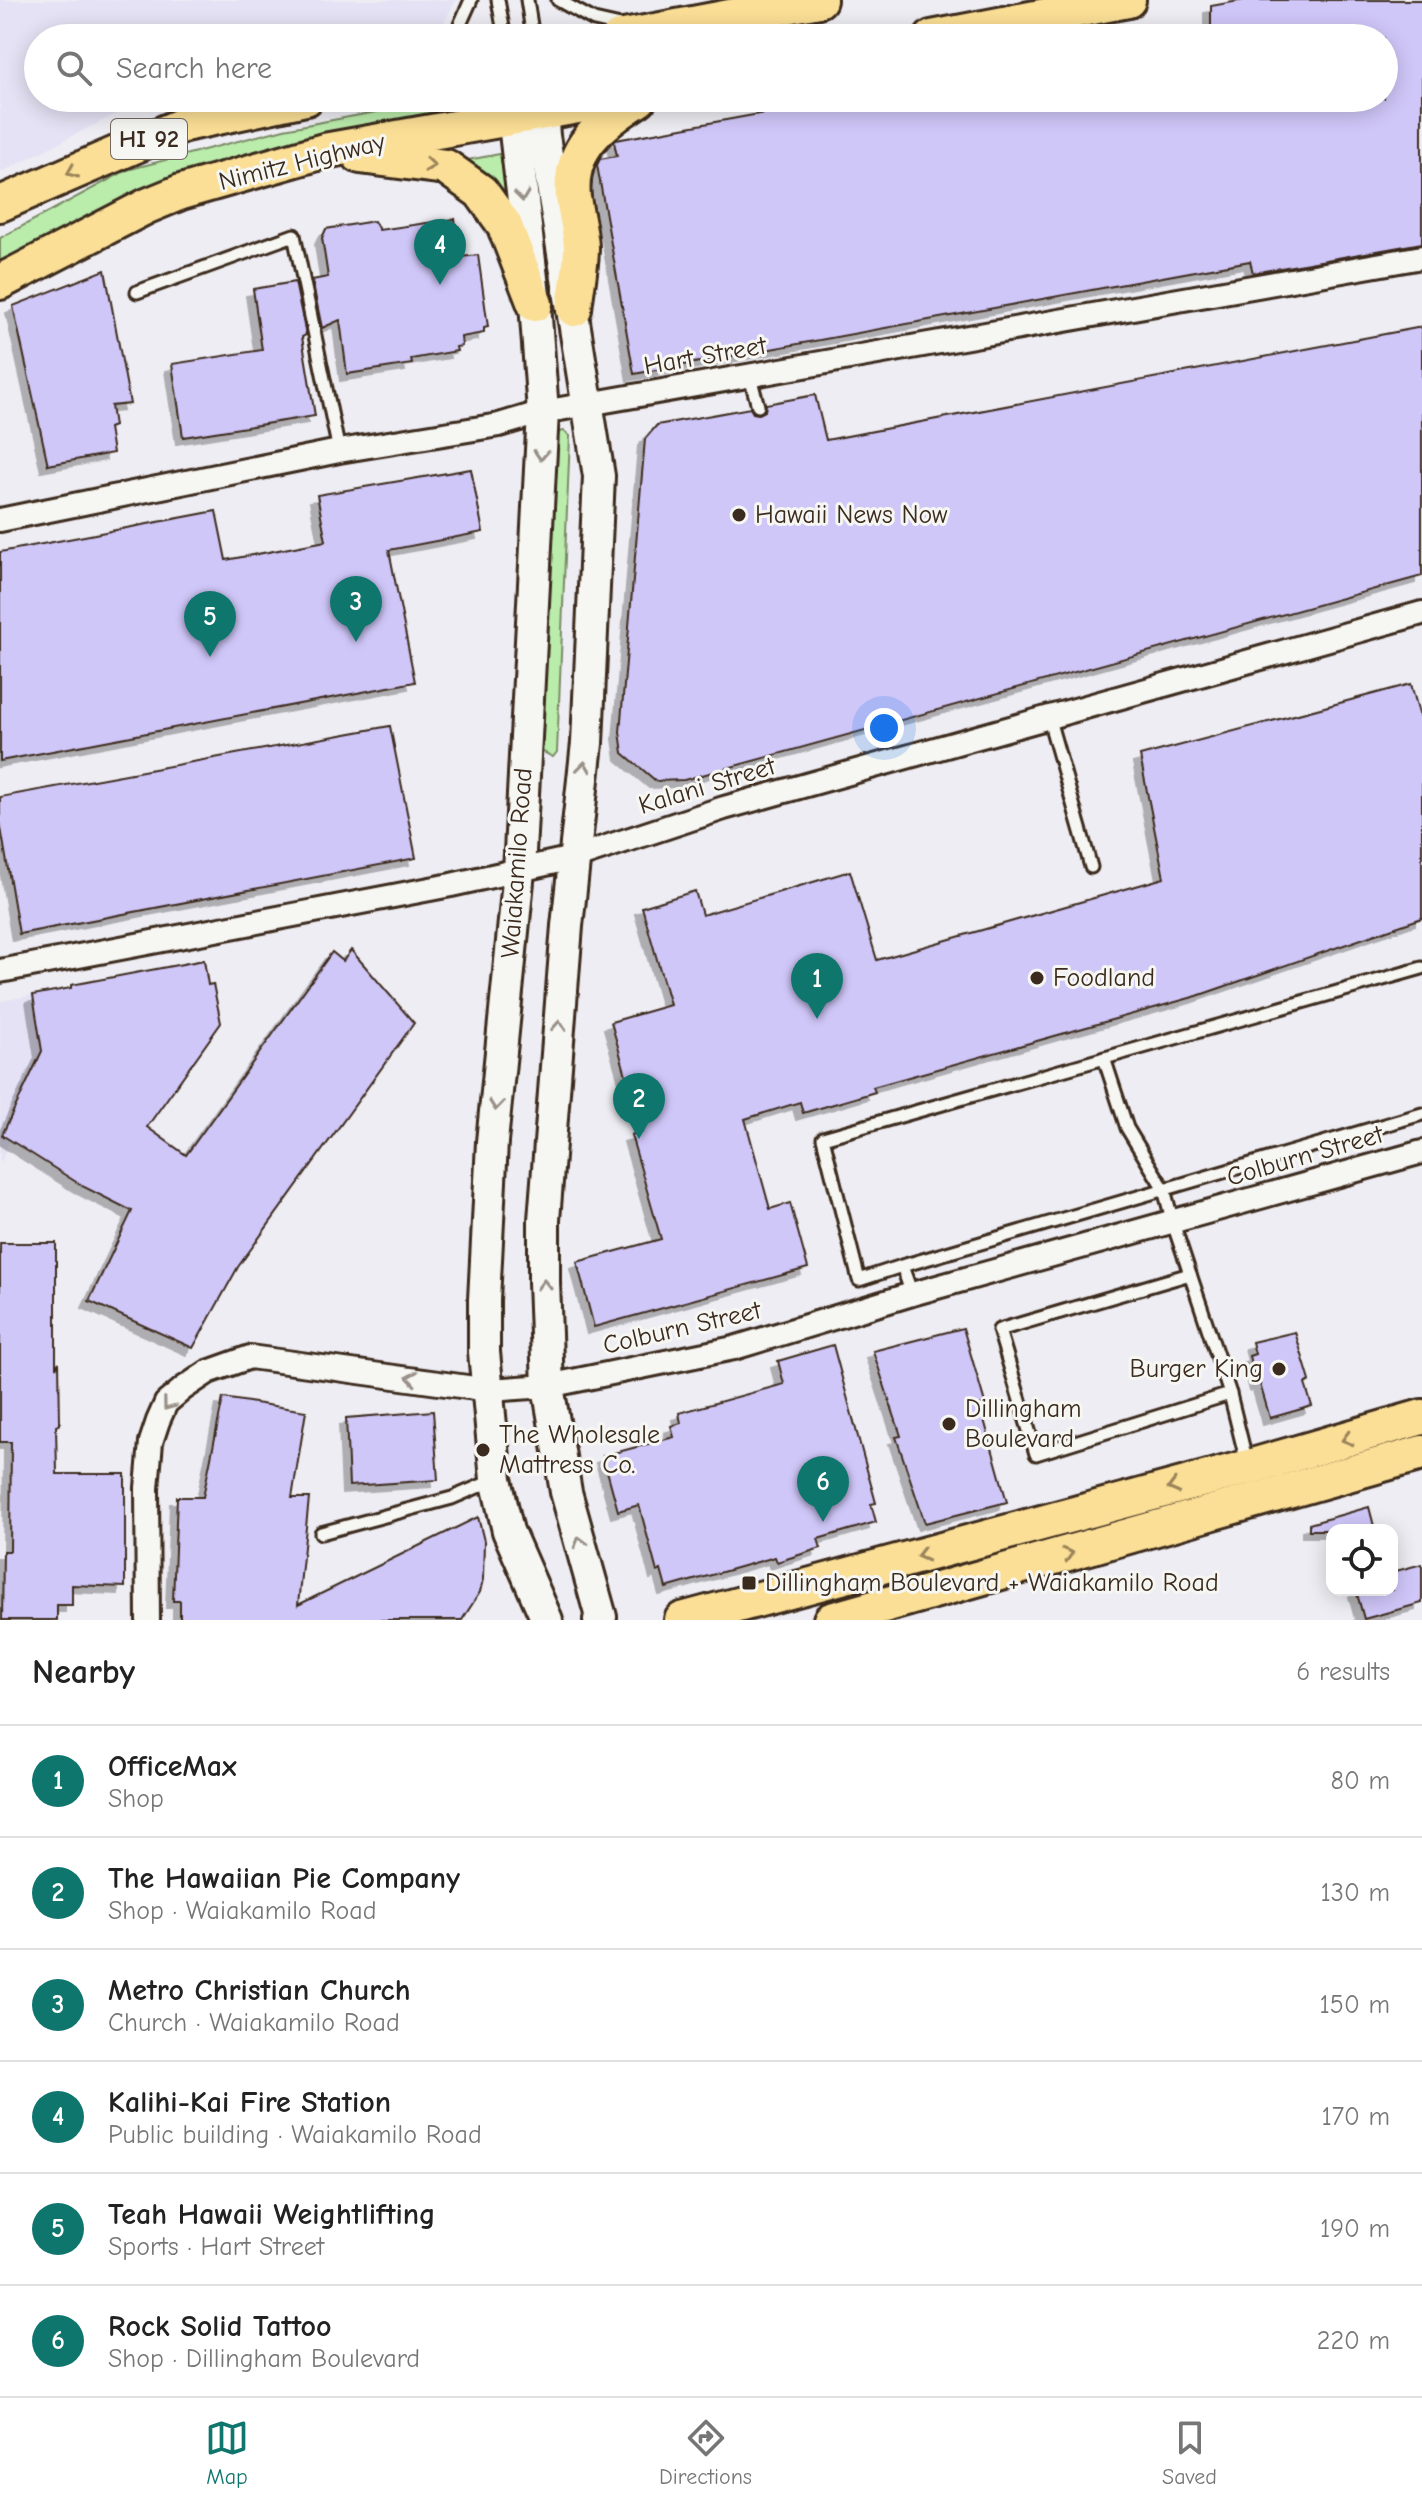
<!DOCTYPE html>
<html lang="en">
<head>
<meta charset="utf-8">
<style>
  body { margin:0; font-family:"Comic Neue",sans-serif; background:#f2f2f2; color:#222 }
  .controls { position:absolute; right:24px; bottom:24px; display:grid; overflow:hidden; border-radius:16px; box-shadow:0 4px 20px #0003 }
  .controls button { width:72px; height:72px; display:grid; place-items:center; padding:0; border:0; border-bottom:2px solid #e0e0e0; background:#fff; color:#222; font:40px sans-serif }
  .you { position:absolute; left:884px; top:728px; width:28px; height:28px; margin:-20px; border:6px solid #fff; border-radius:50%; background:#1a73e8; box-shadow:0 0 0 12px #1a73e833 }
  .badge { display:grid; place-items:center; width:52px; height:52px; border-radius:50%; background:#0f766e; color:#fff; font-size:26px; font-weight:700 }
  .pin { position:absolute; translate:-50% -66px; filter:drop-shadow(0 2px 4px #0008) }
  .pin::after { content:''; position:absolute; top:42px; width:28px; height:24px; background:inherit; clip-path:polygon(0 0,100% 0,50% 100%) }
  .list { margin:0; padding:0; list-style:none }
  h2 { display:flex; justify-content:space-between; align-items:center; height:104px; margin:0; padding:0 32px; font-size:34px }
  h2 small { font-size:26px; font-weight:400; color:#767676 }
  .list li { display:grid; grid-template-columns:52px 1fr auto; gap:24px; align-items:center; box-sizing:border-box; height:112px; padding:0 32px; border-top:2px solid #e0e0e0 }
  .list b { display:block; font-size:30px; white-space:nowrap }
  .list p { margin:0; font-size:26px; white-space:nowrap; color:#767676 }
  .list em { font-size:26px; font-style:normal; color:#767676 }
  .icon { flex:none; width:44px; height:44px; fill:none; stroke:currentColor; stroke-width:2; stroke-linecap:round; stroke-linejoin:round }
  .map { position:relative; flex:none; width:1422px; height:1620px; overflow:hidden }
  .search { position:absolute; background:#fff; box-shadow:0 4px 20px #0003; left:24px; right:24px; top:24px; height:88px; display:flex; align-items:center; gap:20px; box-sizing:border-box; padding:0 28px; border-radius:44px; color:#767676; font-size:30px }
  .sheet { height:776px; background:#fff }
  nav { display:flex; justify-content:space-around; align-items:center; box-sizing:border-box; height:112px; border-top:2px solid #e0e0e0; background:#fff; font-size:22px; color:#767676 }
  nav a { display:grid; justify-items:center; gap:4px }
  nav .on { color:#0f766e }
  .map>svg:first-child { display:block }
  .built { fill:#e5e2f5 }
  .green { fill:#baecac; stroke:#7a8b65; stroke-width:2 }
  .building { fill:#d0c7f9; stroke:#3b2a1e; stroke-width:2; filter:url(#shadow) }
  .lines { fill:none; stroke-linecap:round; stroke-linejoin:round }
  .lane-casing { stroke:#3b2a1e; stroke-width:17 }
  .street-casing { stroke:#3b2a1e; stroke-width:28 }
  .secondary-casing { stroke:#3b2a1e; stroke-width:36 }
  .primary-casing { stroke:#3b2a1e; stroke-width:40 }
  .lane { stroke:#f6f6f2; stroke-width:11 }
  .street { stroke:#f6f6f2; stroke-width:22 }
  .secondary { stroke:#f6f6f2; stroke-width:30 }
  .primary { stroke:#fbdf96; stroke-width:34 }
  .oneway { stroke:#9b845a }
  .oneway2 { stroke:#989088 }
  .poi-dot { fill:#3b2a1e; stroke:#f6f6f2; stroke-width:3 }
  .labels { text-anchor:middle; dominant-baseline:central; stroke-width:6; stroke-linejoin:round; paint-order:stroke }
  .shield { fill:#f6f6f2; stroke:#73675e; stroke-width:2 }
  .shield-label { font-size:24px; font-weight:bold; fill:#3b2a1e }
  .street-label { font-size:26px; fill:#3b2a1e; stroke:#f6f6f2 }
  .poi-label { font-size:26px; fill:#3b2a1e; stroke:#f6f6f2; text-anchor:start }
</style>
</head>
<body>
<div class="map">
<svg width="1422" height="1620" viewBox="0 0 1422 1620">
  <defs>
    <filter id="shadow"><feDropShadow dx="-7" dy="7" stdDeviation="0" flood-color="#0004"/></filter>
  </defs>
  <rect width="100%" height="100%" fill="#eeedf3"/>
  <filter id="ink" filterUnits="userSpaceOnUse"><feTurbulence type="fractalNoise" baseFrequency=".0125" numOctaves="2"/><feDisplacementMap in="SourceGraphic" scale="16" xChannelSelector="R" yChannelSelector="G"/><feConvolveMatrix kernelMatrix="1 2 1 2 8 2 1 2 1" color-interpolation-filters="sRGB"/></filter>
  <g filter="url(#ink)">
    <g class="built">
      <path d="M0 0H456L444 22 425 38H38V98H147L0 173Z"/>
      <path d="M33 995 42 1051 2 1134 10 1140 0 1164V1001Z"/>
    </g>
    <g class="green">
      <path d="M452 98H461V111L293 141 190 172 0 272V238L127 170 284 129Z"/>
      <path d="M500 154 510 209 446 164Z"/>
      <path d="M564 431 570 436 557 752 553 757 541 751 537 745 555 439 559 432Z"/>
    </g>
    <g class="building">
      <path d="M1244 0H1422V243L1253 273 1250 261 634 374 597 165 600 159 617 156 614 142 616 140 847 98H1384V38H1211V6Z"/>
      <path d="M455 219 461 257 478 255 488 327 484 328V333L461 337 462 346 456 347 457 351 411 359 412 364 347 374 340 320 322 328 312 280 328 277 322 238 326 229 374 221 379 230Z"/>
      <path d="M105 270 130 404 111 406 114 426 109 428 113 453 48 465 13 306Z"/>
      <path d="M295 282 306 335 302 337 315 416 183 437 172 364 262 350 253 289Z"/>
      <path d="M1422 327V576L684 780 656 781 623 753 620 732 645 439 657 425 750 408 753 413 759 414 765 411 766 404 815 395 826 440Z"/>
      <path d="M471 469 483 532 389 550 415 682 0 761V552L216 511 226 560 326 541 317 495Z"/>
      <path d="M1411 684 1422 725V918L1197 996 873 1087 875 1092 803 1113 800 1102 745 1119 770 1209 790 1203 808 1268 594 1327 577 1262 661 1239 631 1135 642 1132 611 1022 670 1005 642 907 695 891 702 915 850 871 877 960 1164 878 1140 756Z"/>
      <path d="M390 726 416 858 19 934 0 822V797Z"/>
      <path d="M351 950 414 1023 238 1267 193 1348 89 1301 132 1211 84 1187 2 1135 42 1051 33 995 71 988V985L204 960 208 985 213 984 221 1023 147 1127 186 1155 332 952 343 961Z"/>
      <path d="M0 1243H56V1368L59 1362 60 1424 56 1426 57 1474H125V1587L72 1585V1605H57V1620H2L3 1551H10L11 1442H0Z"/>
      <path d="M963 1328 985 1403 980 1405 1007 1502 925 1523 896 1437 901 1436 873 1351Z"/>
      <path d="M1295 1332 1310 1381 1305 1384 1312 1406 1270 1418 1260 1384H1256L1249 1356 1255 1354 1252 1342Z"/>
      <path d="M833 1345 876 1503 871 1504 876 1522 818 1539 821 1548 777 1562 775 1557 666 1588 661 1570 657 1572 639 1505 618 1511 603 1456 674 1437 671 1426 681 1423 679 1413 784 1384 778 1361Z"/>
      <path d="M223 1398 306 1411 292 1498H309L298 1605 478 1517 484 1541 483 1579 480 1592 462 1620H180V1601H173L177 1497H203Z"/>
      <path d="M433 1411 438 1480 349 1486 346 1418Z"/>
      <path d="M1369 1507 1375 1530H1309V1524Z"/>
      <path d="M1422 1564V1603L1364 1619 1356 1590H1392V1572Z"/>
    </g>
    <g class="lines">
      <defs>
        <g id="lane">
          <path d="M498 0 505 38"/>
          <path d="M527 0 533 38"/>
          <path d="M558 0 594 20 625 27"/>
          <path d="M449 38 458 29 471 0"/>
          <path d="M137 292 294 235 339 451"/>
          <path d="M750 377 758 406"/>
          <path d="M1048 716 1091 867"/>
          <path d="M1422 968 823 1138 859 1280 902 1266 1422 1114"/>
          <path d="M1104 1058 1127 1128 1164 1189 1173 1223 1230 1394 1247 1463"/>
          <path d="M902 1266 912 1294"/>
          <path d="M1190 1274 999 1330 1036 1454 1230 1394"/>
          <path d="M321 1533 452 1498 496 1479"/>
        </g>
        <g id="street">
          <path d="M0 520 339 451 499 425 543 412 1422 257"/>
          <path d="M0 971 451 885 573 858 724 808 1422 613"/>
          <path d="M148 1620 147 1488 151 1442 158 1421 166 1403 184 1388 208 1372 250 1357 489 1390 548 1386 734 1348 912 1294 1422 1152"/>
        </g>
        <g id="secondary">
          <path d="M511 98 535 304 543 412 519 871 492 1142 484 1300V1352L496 1479 508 1531 547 1620"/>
          <path d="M541 98 544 136 599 476 587 743 567 926 544 1220V1282L548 1386 566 1492 601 1617 599 1620"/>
        </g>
        <g id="primary">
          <path d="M619 38 819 0"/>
          <path d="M932 38 1128 0"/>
          <path d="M360 156 446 167 481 192 504 224 535 304"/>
          <path d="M0 204 185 124 306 98"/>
          <path d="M0 282 147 206 181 192 324 151 623 98"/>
          <path d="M574 309C576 289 581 267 581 247 580 230 575 213 573 197 568 147 602 123 639 99"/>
          <path d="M682 1620 1249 1467 1422 1417"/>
          <path d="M831 1620 1422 1453"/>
        </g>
      </defs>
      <use href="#lane" class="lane-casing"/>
      <use href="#street" class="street-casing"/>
      <use href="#secondary" class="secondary-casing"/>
      <use href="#primary" class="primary-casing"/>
      <use href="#lane" class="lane"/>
      <use href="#street" class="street"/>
      <use href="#secondary" class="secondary"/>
      <use href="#primary" class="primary"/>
    </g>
    <defs><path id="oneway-chevron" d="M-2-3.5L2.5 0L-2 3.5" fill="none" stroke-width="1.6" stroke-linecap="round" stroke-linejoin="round" transform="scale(2)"/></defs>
    <g class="oneway">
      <use href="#oneway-chevron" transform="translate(430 165) rotate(7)"/>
      <use href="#oneway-chevron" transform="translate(72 172) rotate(157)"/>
      <use href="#oneway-chevron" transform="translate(1347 1439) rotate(164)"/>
      <use href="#oneway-chevron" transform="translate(1173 1487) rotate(165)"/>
      <use href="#oneway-chevron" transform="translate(1068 1554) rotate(-16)"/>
      <use href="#oneway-chevron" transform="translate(922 1555) rotate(165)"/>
    </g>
    <g class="oneway2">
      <use href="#oneway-chevron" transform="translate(522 196) rotate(83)"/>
      <use href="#oneway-chevron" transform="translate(541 455) rotate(93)"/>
      <use href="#oneway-chevron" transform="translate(584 767) rotate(-83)"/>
      <use href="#oneway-chevron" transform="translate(559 1026) rotate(-86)"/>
      <use href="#oneway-chevron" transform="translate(496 1105) rotate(96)"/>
      <use href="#oneway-chevron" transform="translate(544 1285) rotate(-91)"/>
      <use href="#oneway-chevron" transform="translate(412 1378) rotate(-171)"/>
      <use href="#oneway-chevron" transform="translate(168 1405) rotate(127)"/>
      <use href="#oneway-chevron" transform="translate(580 1542) rotate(-105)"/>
    </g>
  </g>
  <g class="poi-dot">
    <circle cx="739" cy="515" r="8"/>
    <circle cx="1037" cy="978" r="8"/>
    <circle cx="1279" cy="1369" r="8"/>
    <circle cx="949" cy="1424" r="8"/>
    <circle cx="483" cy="1450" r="8"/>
    <rect x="741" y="1575" width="16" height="16" rx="4"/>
  </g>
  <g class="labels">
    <rect class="shield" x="111" y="119" width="76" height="40" rx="6"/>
    <g class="shield-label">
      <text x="149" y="139">HI 92</text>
    </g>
    <g class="street-label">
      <text transform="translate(302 162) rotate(-14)">Nimitz Highway</text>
      <text transform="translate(705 356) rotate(-10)">Hart Street</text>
      <text transform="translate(707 786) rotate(-17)">Kalani Street</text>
      <text transform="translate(517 863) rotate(-86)">Waiakamilo Road</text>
      <text transform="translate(1305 1156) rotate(-16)">Colburn Street</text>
      <text transform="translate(682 1328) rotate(-13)">Colburn Street</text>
    </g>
    <g class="poi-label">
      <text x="755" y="515">Hawaii News Now</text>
      <text x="1053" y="978">Foodland</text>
      <text x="1263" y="1369" text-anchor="end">Burger King</text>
      <text x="965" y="1409">Dillingham<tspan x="965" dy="30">Boulevard</tspan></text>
      <text x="499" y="1435">The Wholesale<tspan x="499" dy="30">Mattress Co.</tspan></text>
      <text x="765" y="1583">Dillingham Boulevard + Waiakamilo Road</text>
    </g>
  </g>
</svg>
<div class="controls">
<button><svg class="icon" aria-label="locate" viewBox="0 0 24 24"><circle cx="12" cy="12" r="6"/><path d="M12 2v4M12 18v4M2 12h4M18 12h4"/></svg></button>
</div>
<div class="you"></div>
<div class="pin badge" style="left:817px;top:1019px">1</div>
<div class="pin badge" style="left:639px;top:1139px">2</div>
<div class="pin badge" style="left:356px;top:642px">3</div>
<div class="pin badge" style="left:440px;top:285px">4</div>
<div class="pin badge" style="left:210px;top:657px">5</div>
<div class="pin badge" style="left:823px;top:1522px">6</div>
<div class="search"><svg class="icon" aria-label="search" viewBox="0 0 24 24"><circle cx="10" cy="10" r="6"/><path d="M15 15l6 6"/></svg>Search here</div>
</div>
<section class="sheet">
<h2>Nearby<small>6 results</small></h2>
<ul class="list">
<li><span class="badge">1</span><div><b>OfficeMax</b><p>Shop</p></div><em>80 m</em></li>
<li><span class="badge">2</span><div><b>The Hawaiian Pie Company</b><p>Shop · Waiakamilo Road</p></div><em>130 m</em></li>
<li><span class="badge">3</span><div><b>Metro Christian Church</b><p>Church · Waiakamilo Road</p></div><em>150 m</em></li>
<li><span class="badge">4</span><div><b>Kalihi-Kai Fire Station</b><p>Public building · Waiakamilo Road</p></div><em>170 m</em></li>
<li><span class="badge">5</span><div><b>Teah Hawaii Weightlifting</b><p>Sports · Hart Street</p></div><em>190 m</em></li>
<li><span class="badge">6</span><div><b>Rock Solid Tattoo</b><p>Shop · Dillingham Boulevard</p></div><em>220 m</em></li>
</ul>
</section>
<nav>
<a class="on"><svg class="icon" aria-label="map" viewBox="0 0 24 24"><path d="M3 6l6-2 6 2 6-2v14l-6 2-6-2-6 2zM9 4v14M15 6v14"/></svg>Map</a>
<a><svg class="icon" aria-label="directions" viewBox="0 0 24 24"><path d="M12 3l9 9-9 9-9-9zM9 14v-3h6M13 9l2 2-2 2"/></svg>Directions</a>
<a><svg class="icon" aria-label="saved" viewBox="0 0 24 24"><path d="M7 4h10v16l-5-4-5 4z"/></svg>Saved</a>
</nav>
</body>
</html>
